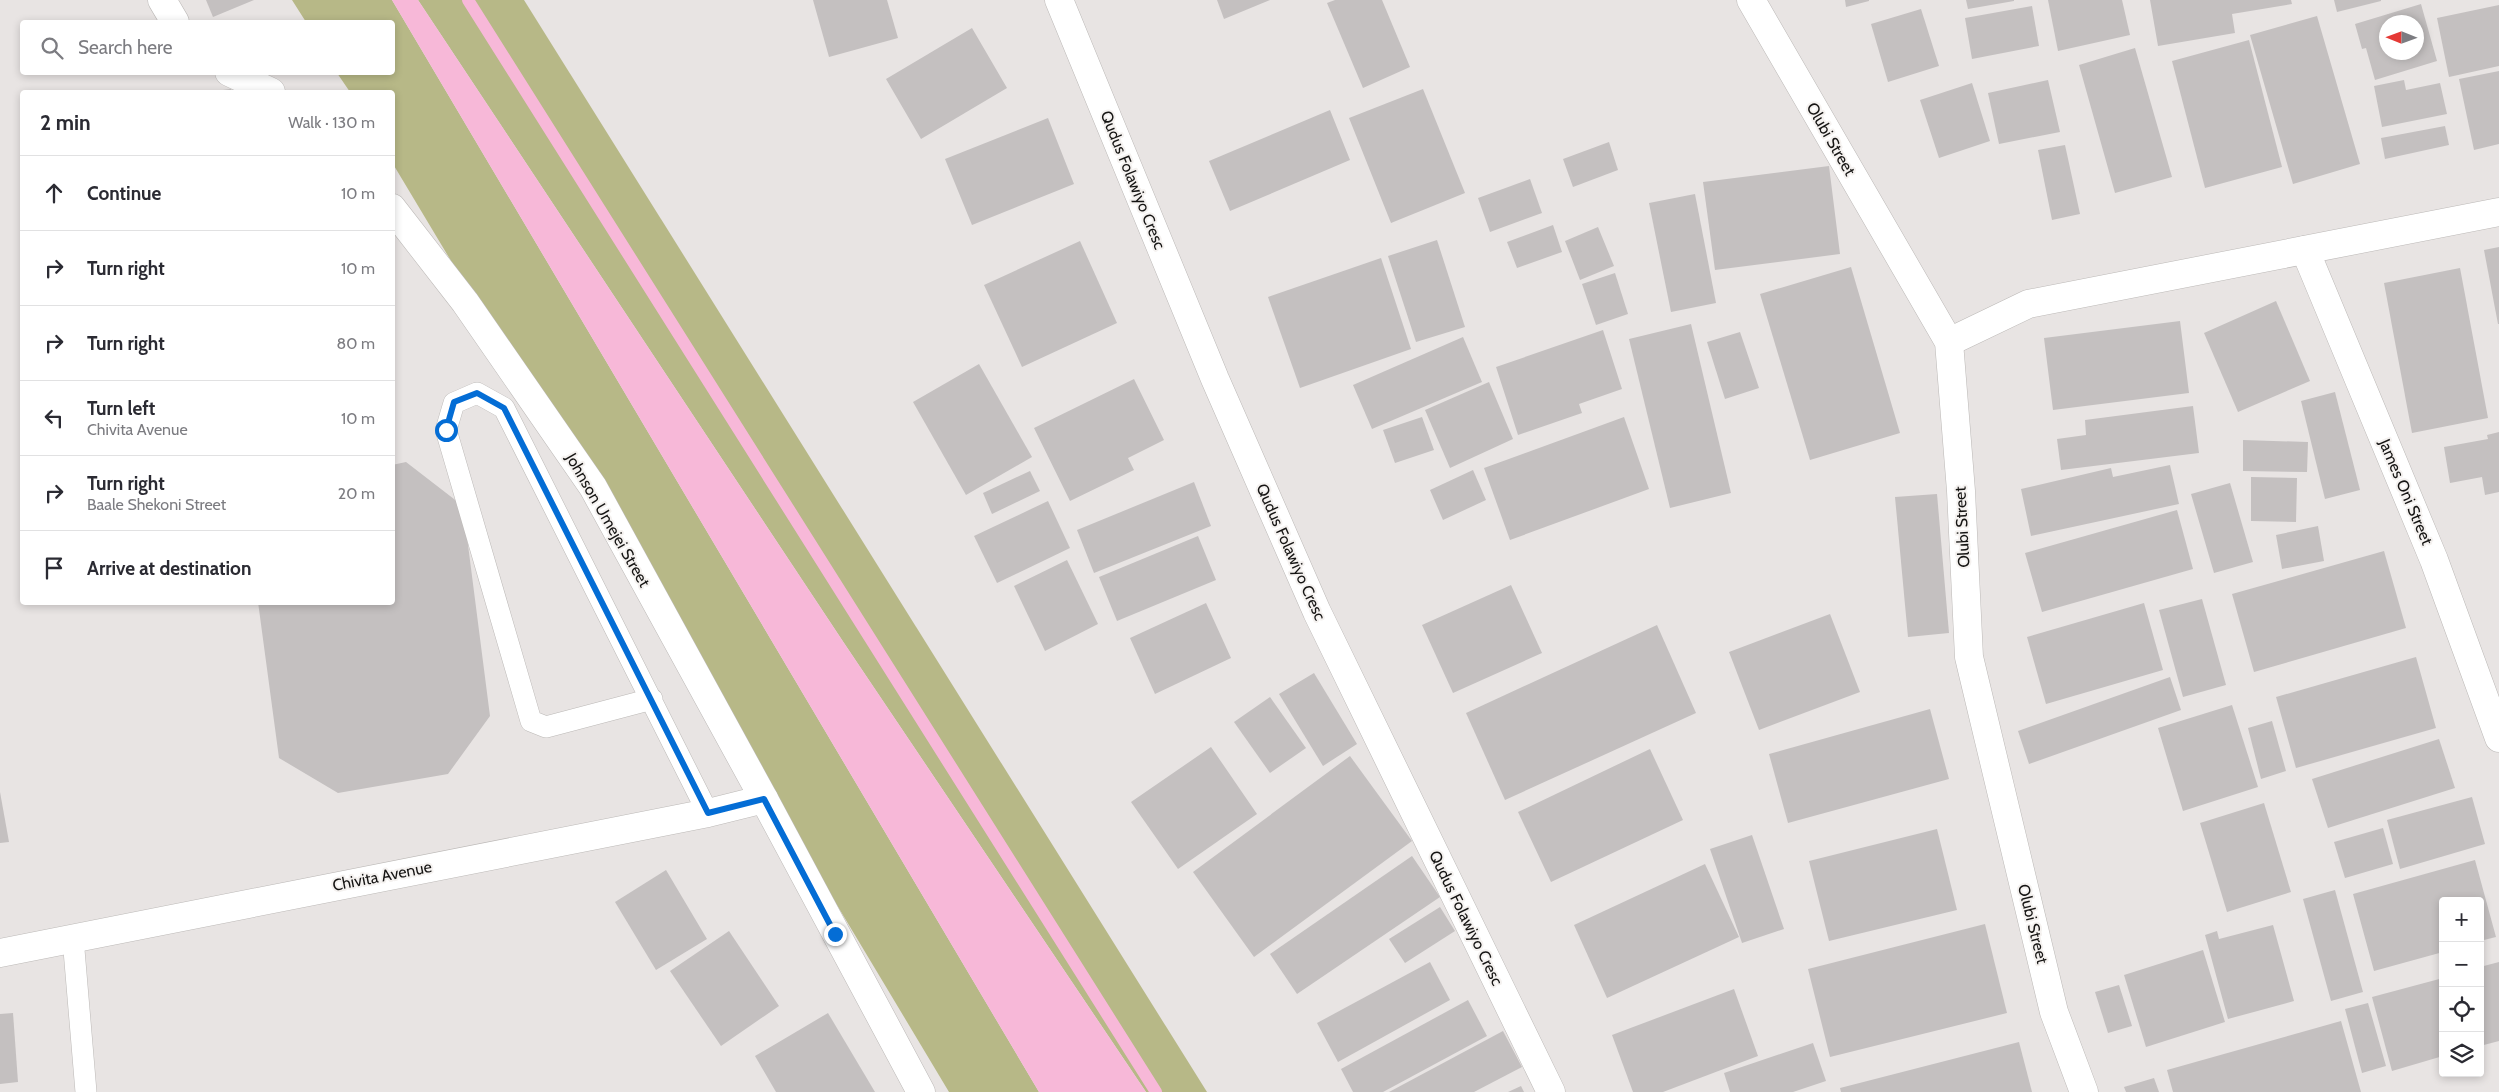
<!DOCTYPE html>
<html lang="en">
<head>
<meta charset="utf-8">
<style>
  body { margin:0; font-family:Cabin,sans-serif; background:#f7f7f7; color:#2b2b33 }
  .controls { position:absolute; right:15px; bottom:15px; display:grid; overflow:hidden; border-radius:5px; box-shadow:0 2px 8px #0003 }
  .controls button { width:45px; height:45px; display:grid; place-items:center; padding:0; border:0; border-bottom:1px solid #e1e1e2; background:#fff; color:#2b2b33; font:25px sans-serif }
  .compass { position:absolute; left:2379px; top:15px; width:45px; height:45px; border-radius:50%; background:#fff; box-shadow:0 2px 8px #0003; rotate:271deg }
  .stop { position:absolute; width:15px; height:15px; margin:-11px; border:4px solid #046dd5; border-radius:50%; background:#fff }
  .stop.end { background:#046dd5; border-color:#fff; box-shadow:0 1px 5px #0008 }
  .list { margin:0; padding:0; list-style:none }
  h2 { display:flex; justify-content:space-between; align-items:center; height:65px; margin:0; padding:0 20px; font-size:21px }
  h2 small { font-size:16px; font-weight:400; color:#7c7c81 }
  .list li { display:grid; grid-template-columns:32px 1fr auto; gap:15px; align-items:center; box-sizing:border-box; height:75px; padding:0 20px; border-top:1px solid #e1e1e2 }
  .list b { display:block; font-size:19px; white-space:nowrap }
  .list p { margin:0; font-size:16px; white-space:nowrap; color:#7c7c81 }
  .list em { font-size:16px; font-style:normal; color:#7c7c81 }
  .icon { flex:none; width:28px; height:28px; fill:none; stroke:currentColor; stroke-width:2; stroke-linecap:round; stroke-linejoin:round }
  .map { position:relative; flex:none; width:2499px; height:1092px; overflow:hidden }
  .search { position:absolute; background:#fff; box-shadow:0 2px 8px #0003; left:20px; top:20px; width:375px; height:55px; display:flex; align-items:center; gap:12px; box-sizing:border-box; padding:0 18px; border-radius:5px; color:#7c7c81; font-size:19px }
  .panel { position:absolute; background:#fff; box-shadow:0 2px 8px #0003; left:20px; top:90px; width:375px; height:515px; border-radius:5px }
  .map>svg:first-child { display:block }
  .green { fill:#b7b887 }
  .water { fill:#f7b8d8 }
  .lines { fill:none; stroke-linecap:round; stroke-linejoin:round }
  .stream { stroke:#f7b8d8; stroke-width:12 }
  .building { fill:#c4c0c0; fill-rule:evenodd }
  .service-casing { stroke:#bcb9b7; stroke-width:22 }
  .minor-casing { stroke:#bcb9b7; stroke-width:29 }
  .service { stroke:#fff; stroke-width:21 }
  .minor { stroke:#fff; stroke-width:28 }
  .route { stroke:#046dd5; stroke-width:6 }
  .labels { text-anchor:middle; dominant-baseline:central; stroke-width:4; stroke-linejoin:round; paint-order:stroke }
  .street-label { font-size:16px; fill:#151413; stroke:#f5f2f0 }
</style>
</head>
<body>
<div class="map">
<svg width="2499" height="1092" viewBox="0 0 2499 1092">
  <rect width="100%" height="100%" fill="#e8e4e3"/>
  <g class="green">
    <path d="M292 0H392L1039 1092H949L393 164 392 92H350L337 73 392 72V22H306Z"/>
    <path d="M418 0H524L1207 1092H1146L844 643Z"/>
  </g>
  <path class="water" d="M392 0H418L844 643 1146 1092H1039Z"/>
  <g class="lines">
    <path class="stream" d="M468 0 1156 1092"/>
  </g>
  <g class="building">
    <path d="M206 0H254L213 17Z"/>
    <path d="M813 0H887L898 38 829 57Z"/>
    <path d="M1217 0H1270L1224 19Z"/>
    <path d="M1335 0H1382L1410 67 1363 88 1327 3Z"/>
    <path d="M1845 0H1869V1L1846 7Z"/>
    <path d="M1966 0H2014V1L1968 9Z"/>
    <path d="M2048 0H2122L2130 35 2058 51Z"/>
    <path d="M2150 0H2291L2292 4 2232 14 2235 33 2158 46Z"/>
    <path d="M2334 0H2381V1L2337 12Z"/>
    <path d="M2421 4 2437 61 2375 80 2366 48 2362 49 2355 24ZM2386 22H2416V52H2386Z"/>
    <path d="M2499 5V66L2449 77 2437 18Z"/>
    <path d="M2032 6 2039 46 1972 59 1965 18Z"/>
    <path d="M1921 9 1939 66 1888 82 1871 24Z"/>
    <path d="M2317 16 2360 164 2293 184 2250 35Z"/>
    <path d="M972 28 1007 88 921 139 886 79Z"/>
    <path d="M2249 40 2282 167 2205 188 2172 61Z"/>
    <path d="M2135 48 2172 177 2115 193 2079 65Z"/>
    <path d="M2499 71V144L2474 150 2459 79Z"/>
    <path d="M2048 80 2060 132 1999 144 1988 93Z"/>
    <path d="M2404 80 2406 90 2440 83 2447 114 2382 127 2374 86Z"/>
    <path d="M1972 83 1990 141 1939 158 1920 100Z"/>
    <path d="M231 89 232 92H215V91Z"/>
    <path d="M1423 89 1465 193 1391 223 1349 118Z"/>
    <path d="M1330 110 1350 160 1230 211 1209 161Z"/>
    <path d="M1048 118 1074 184 972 225 945 159Z"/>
    <path d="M2445 126 2449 145 2385 159 2381 138Z"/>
    <path d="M1609 142 1618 170 1573 187 1563 159Z"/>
    <path d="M2065 145 2080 214 2052 220 2038 150Z"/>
    <path d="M1829 166 1840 254 1715 270 1703 182Z"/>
    <path d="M1530 179 1542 213 1490 232 1478 198Z"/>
    <path d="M1695 194 1716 303 1671 312 1649 203Z"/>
    <path d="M1553 225 1562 252 1517 268 1507 242Z"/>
    <path d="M1598 227 1614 266 1580 280 1565 241Z"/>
    <path d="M1437 240 1465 327 1416 342 1388 256Z"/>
    <path d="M1080 241 1117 323 1022 367 984 285Z"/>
    <path d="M2499 247V324H2498L2484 250Z"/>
    <path d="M1381 258 1411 349 1300 388 1268 297Z"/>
    <path d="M1851 267 1900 433 1810 460 1760 294Z"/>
    <path d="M2460 268 2488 418 2412 433 2384 283Z"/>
    <path d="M1615 273 1628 314 1596 325 1582 284Z"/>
    <path d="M2276 301 2310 381 2238 412 2204 333Z"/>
    <path d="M2180 321 2189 393 2053 410 2044 338Z"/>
    <path d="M1691 324 1731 493 1670 508 1629 339Z"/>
    <path d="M1603 330 1622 389 1579 404 1582 413 1518 435 1496 367Z"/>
    <path d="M1740 332 1759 388 1725 399 1707 342Z"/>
    <path d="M1463 337 1482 382 1372 429 1353 385Z"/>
    <path d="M979 364 1032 457 966 495 913 402Z"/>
    <path d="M1134 379 1164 440 1128 458 1134 470 1070 501 1034 428Z"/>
    <path d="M1489 382 1513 439 1450 468 1425 410Z"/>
    <path d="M2335 392 2360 490 2325 499 2301 401Z"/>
    <path d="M2193 406 2199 453 2061 470 2057 439 2086 435 2085 420Z"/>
    <path d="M1422 417 1434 450 1395 463 1383 430Z"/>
    <path d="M1624 417 1649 489 1510 540 1484 468Z"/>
    <path d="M2499 432V492L2485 495 2482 477 2450 483 2444 447 2488 439 2487 435Z"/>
    <path d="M2243 440 2308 442 2307 472 2243 471Z"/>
    <path d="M406 462 463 506 490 716 448 774 338 793 279 758 258 602H392V465Z"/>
    <path d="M2170 465 2179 504 2031 536 2021 489 2111 468 2113 477Z"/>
    <path d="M1473 470 1486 500 1443 520 1430 490Z"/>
    <path d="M1030 471 1040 491 992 514 983 493Z"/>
    <path d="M2251 477 2297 478 2296 522 2251 521Z"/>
    <path d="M1194 482 1211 526 1094 573 1077 530Z"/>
    <path d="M2230 483 2253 562 2214 573 2191 494Z"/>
    <path d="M1937 494 1949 633 1908 637 1895 497Z"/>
    <path d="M1048 501 1070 548 997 583 974 536Z"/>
    <path d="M2177 510 2193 569 2042 612 2025 553Z"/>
    <path d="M2318 526 2324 561 2282 569 2276 535Z"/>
    <path d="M1198 536 1216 580 1117 621 1099 577Z"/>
    <path d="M2384 551 2406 628 2254 672 2232 594Z"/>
    <path d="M1067 560 1098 624 1045 651 1014 586Z"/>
    <path d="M1511 585 1542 653 1453 693 1422 625Z"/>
    <path d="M2202 599 2226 685 2183 697 2159 610Z"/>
    <path d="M1206 603 1231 658 1155 694 1130 638Z"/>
    <path d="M2144 603 2163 670 2046 704 2027 637Z"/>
    <path d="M1830 614 1860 692 1759 730 1729 652Z"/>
    <path d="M1657 625 1696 713 1505 800 1466 713Z"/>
    <path d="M2416 657 2436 728 2296 768 2276 697Z"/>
    <path d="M1314 673 1357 744 1323 766 1279 694Z"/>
    <path d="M2170 677 2181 710 2029 764 2018 731Z"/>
    <path d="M1270 697 1306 748 1270 773 1234 722Z"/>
    <path d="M2232 705 2258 787 2183 811 2158 728Z"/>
    <path d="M1930 709 1949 779 1788 823 1769 754Z"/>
    <path d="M2272 721 2286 771 2261 779 2248 728Z"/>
    <path d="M2439 739 2455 788 2328 828 2312 779Z"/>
    <path d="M1211 747 1257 814 1178 869 1131 802Z"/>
    <path d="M1650 749 1683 820 1551 882 1518 812Z"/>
    <path d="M1350 756 1412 841 1254 957 1193 872Z"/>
    <path d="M0 792 9 842 0 843Z"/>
    <path d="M2472 797 2485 844 2400 869 2387 820Z"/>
    <path d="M2264 803 2291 892 2227 912 2200 823Z"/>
    <path d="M2383 828 2393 864 2345 878 2334 842Z"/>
    <path d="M1937 829 1957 910 1829 941 1809 861Z"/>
    <path d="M1752 835 1784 929 1742 943 1710 849Z"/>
    <path d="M1412 856 1440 897 1297 994 1270 954Z"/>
    <path d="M2475 860 2496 937 2480 941V901H2443V952L2374 971 2353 894Z"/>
    <path d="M1705 864 1739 937 1607 998 1574 925Z"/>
    <path d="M666 870 707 939 656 970 615 902Z"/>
    <path d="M2335 890 2363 992 2331 1001 2303 899Z"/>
    <path d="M1440 907 1455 931 1405 963 1389 939Z"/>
    <path d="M1985 924 2007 1013 1830 1057 1808 969Z"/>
    <path d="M2273 925 2294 1001 2228 1019 2205 935 2217 931 2219 939Z"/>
    <path d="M729 931 779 1006 721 1046 670 971Z"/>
    <path d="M2203 950 2225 1022 2146 1047 2124 975Z"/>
    <path d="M1430 962 1450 1000 1338 1062 1317 1023Z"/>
    <path d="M2499 962V1041L2480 1046V967Z"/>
    <path d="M2443 978V1056L2392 1071 2372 997Z"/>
    <path d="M2119 985 2132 1026 2108 1033 2095 992Z"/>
    <path d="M1734 989 1758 1056 1663 1092H1633L1612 1035Z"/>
    <path d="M1468 1000 1487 1036 1383 1092H1353L1341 1069Z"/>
    <path d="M2368 1003 2386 1066 2362 1073 2345 1009Z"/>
    <path d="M13 1013 18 1082 0 1084V1014Z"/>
    <path d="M828 1013 875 1092H776L755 1056Z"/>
    <path d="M2341 1021 2361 1092H2173L2167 1070Z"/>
    <path d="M1503 1031 1522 1067 1474 1092H1389Z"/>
    <path d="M2019 1042 2032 1092H1841L1840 1088Z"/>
    <path d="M1813 1043 1826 1081 1793 1092H1730L1724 1073Z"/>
    <path d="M2154 1078 2159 1092H2126L2124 1087Z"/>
    <path d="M1521 1086 1524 1092H1508Z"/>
  </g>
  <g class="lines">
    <defs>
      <g id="service">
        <path d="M652 699 546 727 531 721 446 430 454 403 477 393 504 408 708 813"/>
        <path d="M73 938 86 1092"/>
      </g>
      <g id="minor">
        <path d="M162 0 175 22"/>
        <path d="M1059 0 1215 379 1317 612 1551 1092"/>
        <path d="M1751 0 1949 342 1961 491 1969 657 2054 1012 2084 1092"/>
        <path d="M229 72 271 92"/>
        <path d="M392 208 465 302 593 487 764 799 921 1092"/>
        <path d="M2305 250 2434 560 2499 738"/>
        <path d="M1949 342 2028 304 2499 212"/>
        <path d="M0 953 708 813 764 799"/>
      </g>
    </defs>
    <use href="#service" class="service-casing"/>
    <use href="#minor" class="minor-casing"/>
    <use href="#service" class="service"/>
    <use href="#minor" class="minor"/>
  </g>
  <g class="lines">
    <path class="route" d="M446 430 454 402 477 393 504 408 708 813 764 799 835 934"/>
  </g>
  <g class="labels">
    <g class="street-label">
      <text transform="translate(1831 139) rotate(60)">Olubi Street</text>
      <text transform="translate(1133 180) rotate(68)">Qudus Folawiyo Cresc</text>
      <text transform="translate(2406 492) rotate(67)">James Oni Street</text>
      <text transform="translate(608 520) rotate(60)">Johnson Umejei Street</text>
      <text transform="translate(1962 527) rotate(-93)">Olubi Street</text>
      <text transform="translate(1291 552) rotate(66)">Qudus Folawiyo Cresc</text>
      <text transform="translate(382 876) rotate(-11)">Chivita Avenue</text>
      <text transform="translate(1466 918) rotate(64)">Qudus Folawiyo Cresc</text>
      <text transform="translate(2033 924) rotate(76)">Olubi Street</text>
    </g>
  </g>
</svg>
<div class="controls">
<button>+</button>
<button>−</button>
<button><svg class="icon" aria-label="locate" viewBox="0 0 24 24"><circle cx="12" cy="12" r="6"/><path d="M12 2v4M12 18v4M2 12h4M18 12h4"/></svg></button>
<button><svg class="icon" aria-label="layers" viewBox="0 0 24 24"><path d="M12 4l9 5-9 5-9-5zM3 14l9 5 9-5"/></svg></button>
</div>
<svg class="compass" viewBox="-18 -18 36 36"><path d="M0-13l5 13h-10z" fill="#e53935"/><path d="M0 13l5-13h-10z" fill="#7c7c81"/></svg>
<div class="stop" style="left:446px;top:430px"></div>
<div class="stop end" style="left:835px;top:934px"></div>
<div class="search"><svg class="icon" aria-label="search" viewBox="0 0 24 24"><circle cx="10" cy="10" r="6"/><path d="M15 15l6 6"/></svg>Search here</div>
<section class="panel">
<h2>2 min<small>Walk · 130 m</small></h2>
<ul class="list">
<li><svg class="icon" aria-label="ahead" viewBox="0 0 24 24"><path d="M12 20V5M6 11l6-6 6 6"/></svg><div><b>Continue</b></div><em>10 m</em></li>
<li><svg class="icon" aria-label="right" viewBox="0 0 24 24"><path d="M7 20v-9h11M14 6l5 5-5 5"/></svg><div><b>Turn right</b></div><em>10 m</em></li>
<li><svg class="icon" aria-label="right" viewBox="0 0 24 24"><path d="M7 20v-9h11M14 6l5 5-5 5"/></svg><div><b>Turn right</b></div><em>80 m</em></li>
<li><svg class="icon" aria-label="left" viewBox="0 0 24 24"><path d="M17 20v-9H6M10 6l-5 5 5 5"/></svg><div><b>Turn left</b><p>Chivita Avenue</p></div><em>10 m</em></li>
<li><svg class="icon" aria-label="right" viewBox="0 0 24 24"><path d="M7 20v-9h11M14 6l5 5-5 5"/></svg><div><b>Turn right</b><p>Baale Shekoni Street</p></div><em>20 m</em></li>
<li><svg class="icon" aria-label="arrive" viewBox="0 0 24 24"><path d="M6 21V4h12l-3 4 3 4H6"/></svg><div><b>Arrive at destination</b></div></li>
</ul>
</section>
</div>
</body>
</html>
